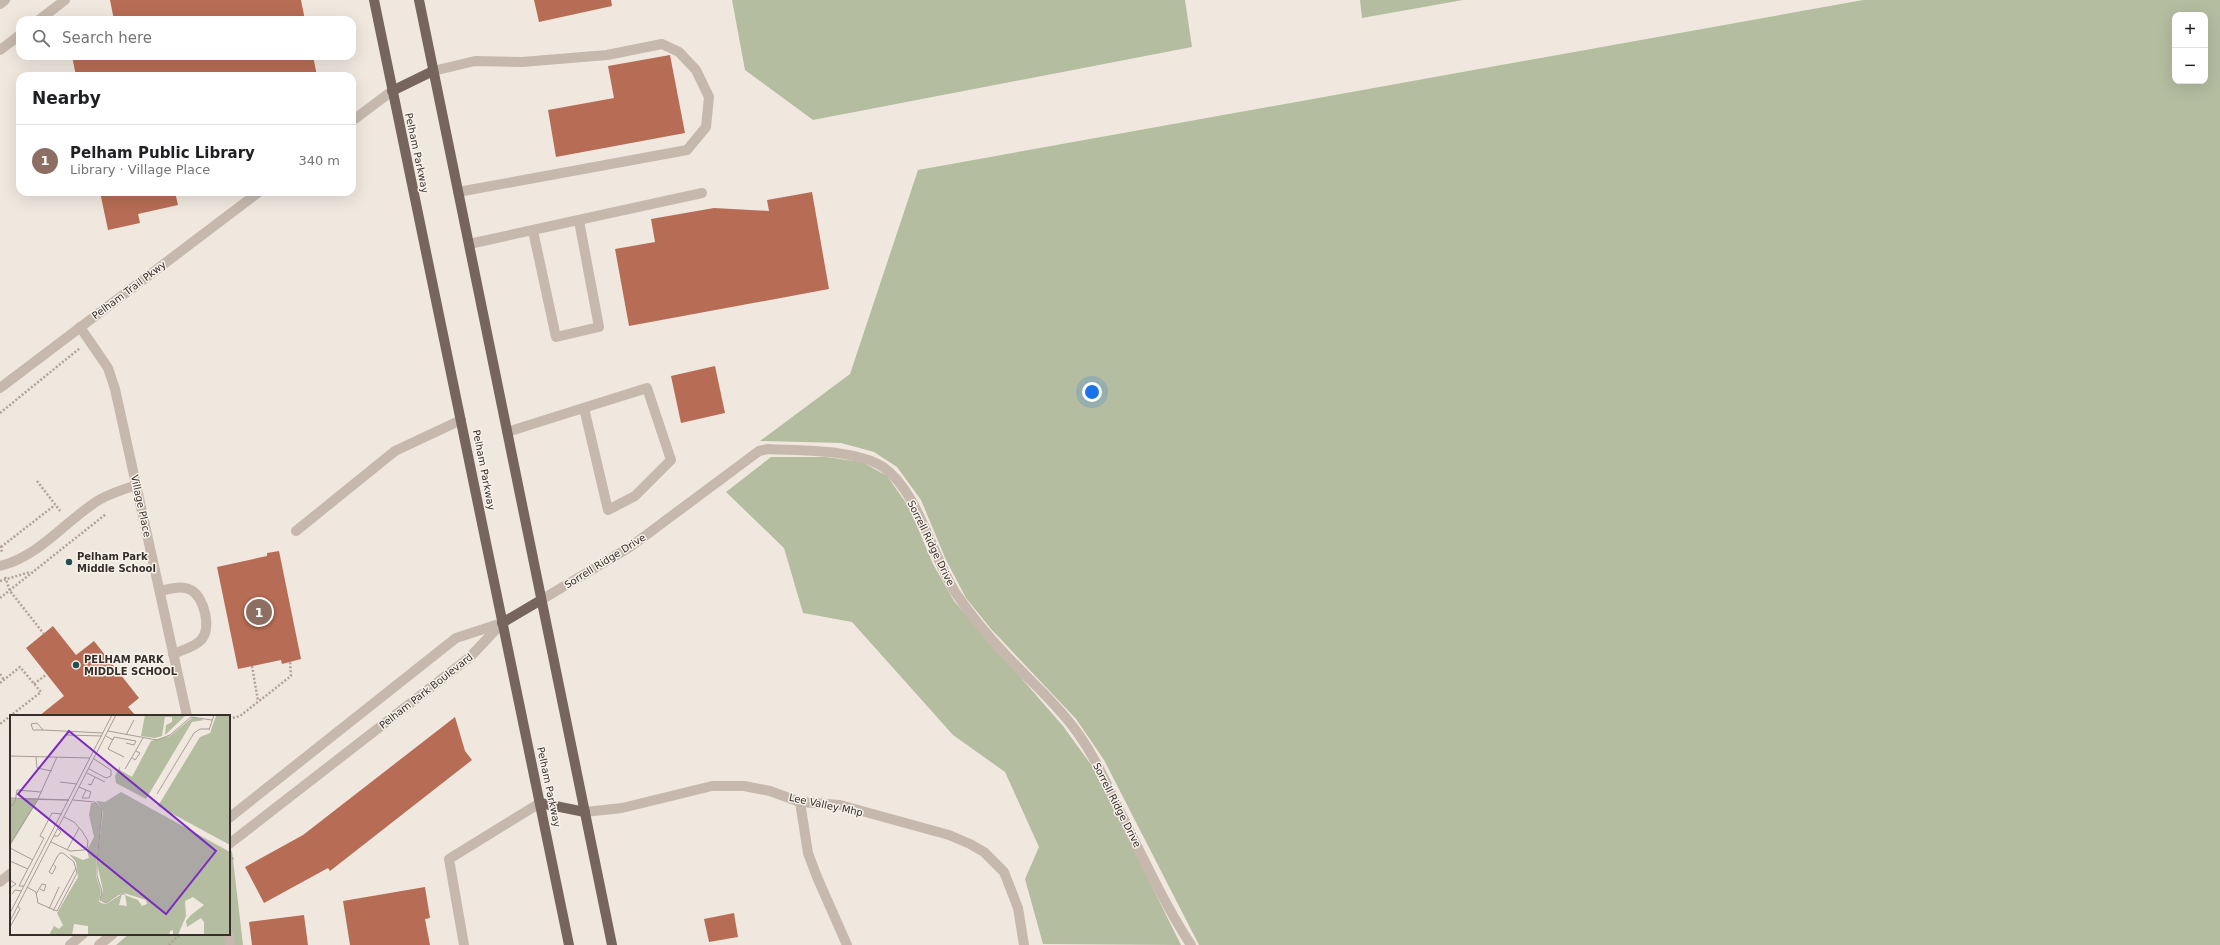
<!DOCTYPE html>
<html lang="en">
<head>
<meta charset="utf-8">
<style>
  body { margin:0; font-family:"DejaVu Sans",sans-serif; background:#f6f6f6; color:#202124 }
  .controls { position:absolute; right:12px; top:12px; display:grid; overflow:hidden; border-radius:8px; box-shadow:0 4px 16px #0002 }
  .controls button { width:36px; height:36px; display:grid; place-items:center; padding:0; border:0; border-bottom:1px solid #e0e0e0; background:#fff; color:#202124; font:20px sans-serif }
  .you { position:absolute; left:1092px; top:392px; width:14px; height:14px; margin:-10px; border:3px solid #fff; border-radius:50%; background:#1a73e8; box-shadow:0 0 0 6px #1a73e833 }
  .badge { display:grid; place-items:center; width:26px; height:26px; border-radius:50%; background:#2563eb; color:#fff; font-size:13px; font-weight:700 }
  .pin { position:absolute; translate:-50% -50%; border:2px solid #fff; box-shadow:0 1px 4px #0006 }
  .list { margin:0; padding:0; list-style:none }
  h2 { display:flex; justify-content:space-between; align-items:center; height:52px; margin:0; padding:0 16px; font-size:17px }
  h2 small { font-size:13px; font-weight:400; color:#757577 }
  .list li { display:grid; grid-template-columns:26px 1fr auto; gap:12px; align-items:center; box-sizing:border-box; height:72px; padding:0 16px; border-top:1px solid #e0e0e0 }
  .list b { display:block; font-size:15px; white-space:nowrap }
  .list p { margin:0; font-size:13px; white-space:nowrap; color:#757577 }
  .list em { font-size:13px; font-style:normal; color:#757577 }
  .icon { flex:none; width:22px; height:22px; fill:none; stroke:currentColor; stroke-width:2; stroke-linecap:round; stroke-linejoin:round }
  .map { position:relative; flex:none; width:2220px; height:945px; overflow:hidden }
  .search { position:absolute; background:#fff; box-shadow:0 4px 16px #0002; left:16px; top:16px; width:340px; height:44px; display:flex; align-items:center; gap:10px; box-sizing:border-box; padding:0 14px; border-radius:12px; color:#757577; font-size:15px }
  .panel { position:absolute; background:#fff; box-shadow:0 4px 16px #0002; left:16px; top:72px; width:340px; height:124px; border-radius:12px }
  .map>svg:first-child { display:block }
  .green { fill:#b4bda0; fill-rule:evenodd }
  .building { fill:#b76d55 }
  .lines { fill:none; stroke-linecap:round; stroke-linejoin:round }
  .path { stroke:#b2a296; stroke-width:2.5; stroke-dasharray:2 2; stroke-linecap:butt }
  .minor { stroke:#c6b8ac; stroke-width:10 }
  .major { stroke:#75655d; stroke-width:10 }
  .poi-dot { fill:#244f52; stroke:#f8f2eb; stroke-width:1.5 }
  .labels { text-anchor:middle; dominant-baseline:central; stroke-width:3; stroke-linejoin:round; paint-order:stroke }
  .street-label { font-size:10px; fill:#362e2a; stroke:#f8f2eb }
  .poi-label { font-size:10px; font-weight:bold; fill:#362e2a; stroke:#f8f2eb; text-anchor:start }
  .inset-road { fill:none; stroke:#a69e97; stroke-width:1 }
  .view { fill:#7b2cbf; fill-opacity:0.15; stroke:#7b2cbf; stroke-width:2 }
  .inset-edge { fill:none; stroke:#362e2a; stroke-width:2 }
</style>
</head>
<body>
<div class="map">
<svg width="2220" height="945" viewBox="0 0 2220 945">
  <rect width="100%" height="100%" fill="#f0e8df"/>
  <g class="green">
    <path d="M732 0H1185L1192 47 813 120 745 70Z"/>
    <path d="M1360 0H1463L1362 18Z"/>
    <path d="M1863 0H2220V945H1199L1104 760 1076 719 991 629 966 598 946 560 921 500 897 467 874 452 841 443 760 441 850 374 918 170ZM2175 15H2205V81H2175Z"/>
    <path d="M771 457H826L862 462 887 476 909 507 933 564 954 601 1063 726 1092 766 1181 945 1043 944 1025 879 1039 847 1005 772 953 735 852 622 803 613 784 548 726 492Z"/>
    <path d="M232 851 243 945H116L129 934H229V853Z"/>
  </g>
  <g class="building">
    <path d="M110 0H301L305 20H114Z"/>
    <path d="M534 0H611L612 6 539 22Z"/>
    <path d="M670 55 685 133 556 157 548 110 614 98 608 66Z"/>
    <path d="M72 56H313L317 76H76Z"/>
    <path d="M100 192H175L178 205 138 214 140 223 108 230Z"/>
    <path d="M812 192 829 289 629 326 615 249 655 242 651 219 714 208 769 211 767 200Z"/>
    <path d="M715 366 725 413 681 423 671 376Z"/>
    <path d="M279 551 301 659 282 664 281 660 238 669 217 567 267 556V553Z"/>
    <path d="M53 626 76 655 94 641 139 698 128 707 136 716H39L64 696 26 648Z"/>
    <path d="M455 717 465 751 472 760 330 871 328 868 264 903 245 867 303 835Z"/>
    <path d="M425 887 430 918 425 919 430 945H350L343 901Z"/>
    <path d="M734 913 738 937 709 942 704 919Z"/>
    <path d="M304 915 308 945H252L249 922Z"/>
  </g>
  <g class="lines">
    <g class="path">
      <path d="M0 413 80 348"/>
      <path d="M37 481 61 512"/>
      <path d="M0 546 2 552"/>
      <path d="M1 547 55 505"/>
      <path d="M5 577 10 591 44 634"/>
      <path d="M0 581 30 572"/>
      <path d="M0 598 106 514"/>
      <path d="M252 666 258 701"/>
      <path d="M0 674 4 680"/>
      <path d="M0 683 20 667 41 692 0 724"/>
      <path d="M34 684 47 674"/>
      <path d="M229 719 240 716 291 676 290 662"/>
      <path d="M229 862 234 857"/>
      <path d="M169 945 180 934"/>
    </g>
    <g class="minor">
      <path d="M0 4 5 0"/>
      <path d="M39 20 65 0"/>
      <path d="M0 50 20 35"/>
      <path d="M433 71 475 61 522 62 607 55 662 44 679 52 696 70 709 97 706 127 687 150 458 192"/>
      <path d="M352 121 392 91"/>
      <path d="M533 231 556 337 599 327 579 221"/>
      <path d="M469 244 702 193"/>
      <path d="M80 327 108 368 115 389 187 716"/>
      <path d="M0 388 259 192"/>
      <path d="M507 432 647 388 671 460 635 496 608 510 584 408"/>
      <path d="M296 531 395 451 461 420"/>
      <path d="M0 566C39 557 66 520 99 500 111 493 124 489 137 485"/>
      <path d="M160 591C169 589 181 585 191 590 204 597 212 628 201 640 195 647 182 650 173 654"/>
      <path d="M541 600 630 547 759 451 768 449C801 451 856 449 883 467 918 491 932 555 955 592 970 614 987 635 1005 654 1028 679 1054 701 1074 728 1093 753 1106 782 1119 810 1142 855 1163 902 1191 945"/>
      <path d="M800 802 808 853 817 877 847 945"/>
      <path d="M585 812 622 808 712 786H744L770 791 800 802 840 805 949 835 970 844 984 852 1004 872 1018 908 1024 945"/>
      <path d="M229 818 456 638 502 623 470 657 229 844"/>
      <path d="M0 882 11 873"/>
      <path d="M229 934 230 945"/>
      <path d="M70 945 83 934"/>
      <path d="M99 945 113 934"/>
      <path d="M464 945 449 859 540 803"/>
    </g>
    <g class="major">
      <path d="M374 0 569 945"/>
      <path d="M419 0 612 945"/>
      <path d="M392 91 433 71"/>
      <path d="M502 623 541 600"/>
      <path d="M540 803 585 812"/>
    </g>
  </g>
  <g class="poi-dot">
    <circle cx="69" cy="562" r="4"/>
    <circle cx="76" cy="665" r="4"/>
  </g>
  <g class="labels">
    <g class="street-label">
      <text transform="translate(417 153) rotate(78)">Pelham Parkway</text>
      <text transform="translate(129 290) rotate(-37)">Pelham Trail Pkwy</text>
      <text transform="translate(484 470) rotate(79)">Pelham Parkway</text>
      <text transform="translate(141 506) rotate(78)">Village Place</text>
      <text transform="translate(931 543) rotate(64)">Sorrell Ridge Drive</text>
      <text transform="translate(605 561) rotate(-32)">Sorrell Ridge Drive</text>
      <text transform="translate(426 691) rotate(-38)">Pelham Park Boulevard</text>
      <text transform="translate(549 787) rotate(78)">Pelham Parkway</text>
      <text transform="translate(826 805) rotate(12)">Lee Valley Mhp</text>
      <text transform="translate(1117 805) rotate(63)">Sorrell Ridge Drive</text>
    </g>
    <g class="poi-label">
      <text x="77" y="556">Pelham Park<tspan x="77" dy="12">Middle School</tspan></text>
      <text x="84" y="659">PELHAM PARK<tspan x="84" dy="12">MIDDLE SCHOOL</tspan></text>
    </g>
  </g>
  <g transform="translate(10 715)">
    <rect width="220" height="220" fill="#f0e8df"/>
    <path d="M135 0H176L155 20 156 10 162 7V2H155L152 21 145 23 131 21ZM220 0V130L148 91 190 22 200 18 206 1ZM183 2 194 5 182 7 136 84 106 68 105 61 110 51V55L122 62 141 26 160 21ZM111 77 220 137V220H194V207L191 203 177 212 176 206 181 200 194 190 183 182 175 186 176 201 168 220H163V215L160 216 159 220H78V211L64 209 62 220H39L44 211 49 214 53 210 47 198 68 162 66 147 59 139 73 145 79 143 77 135 84 122 79 100 81 88H86L92 96 86 149V161L91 176 89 186 91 188 96 189 112 179 109 190 117 191 115 180 128 185 132 191 137 189 136 185 114 178 108 179 96 188 90 184 93 176 87 148 93 96 86 86 95 87ZM0 85H28L0 131Z" fill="#b4bda0"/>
    <path class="inset-road" d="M33 15H23L21 9 27 8 33 15 93 18M199 15 204 0M98 16 147 25 160 20 181 2 202 5M56 20 92 21M116 20 124 5M96 21 103 25 104 22 126 26 124 30 116 28M103 24 98 34 114 42M0 41 80 43M26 42 27 53 42 56M122 43 125 45 130 38 126 36M79 54 96 63 101 61V55L84 44M115 54 133 23M77 58 95 67M50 67 67 69M78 69 81 70 85 62M69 72 76 75 81 77 79 83H72L76 75M147 79 184 18 190 14H200M0 83 59 85 0 84M63 85 85 87 92 95 87 147V161L92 176 90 185 96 188 109 179H115M0 93 5 87 7 75 31 77M44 121H48L51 117 48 114M34 123 30 121 42 98 52 99M41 127 60 136 74 135 77 133 78 126 72 116 64 107 54 102M0 129 27 86 47 42M0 133 23 145M57 135 69 113M0 146 18 154M0 165 6 169 0 173M14 171H9L11 167 34 123M17 172 26 177 28 188 47 196 67 158 64 147 53 138H50L47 142 39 157 42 159 46 152 43 149M2 179 5 175 12 176M26 179 32 169 36 170 34 176 30 174M39 194 49 172M43 196 66 153M0 198 102 0M0 206 106 0M0 212 10 194 8 191"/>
    <path class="view" d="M59 16 206 136 156 199 8 79Z"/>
    <rect width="220" height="220" class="inset-edge"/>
  </g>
</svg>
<div class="controls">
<button>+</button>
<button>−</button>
</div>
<div class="you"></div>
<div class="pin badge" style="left:259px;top:612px;background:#8d6e63">1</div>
<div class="search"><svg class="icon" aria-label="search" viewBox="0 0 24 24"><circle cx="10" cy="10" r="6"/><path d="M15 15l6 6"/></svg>Search here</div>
<section class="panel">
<h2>Nearby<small></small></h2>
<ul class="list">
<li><span class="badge" style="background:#8d6e63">1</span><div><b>Pelham Public Library</b><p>Library · Village Place</p></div><em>340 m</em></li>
</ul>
</section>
</div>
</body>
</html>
